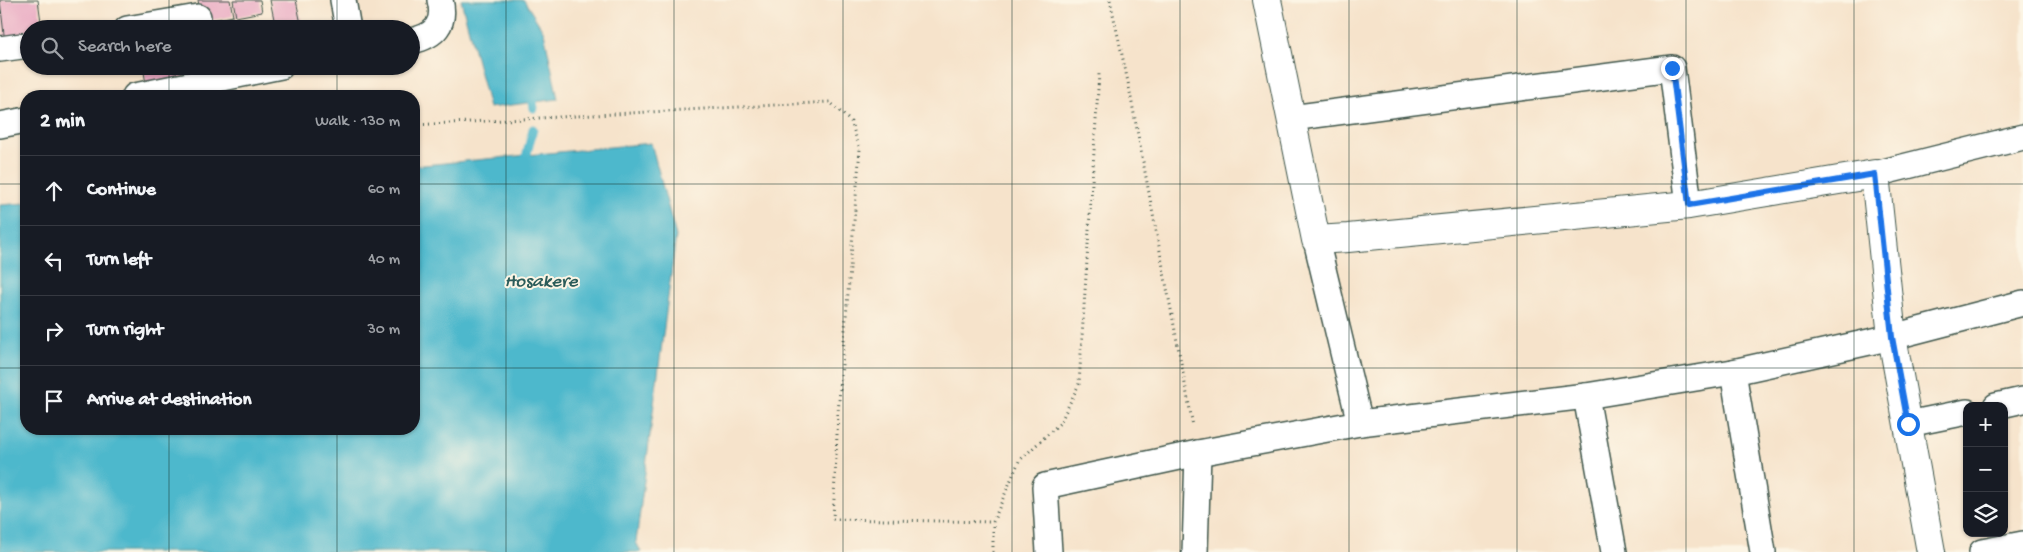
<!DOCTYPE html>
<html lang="en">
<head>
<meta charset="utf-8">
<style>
  body { margin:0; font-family:"Gochi Hand",sans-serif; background:#242831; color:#f1f3f6 }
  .controls { position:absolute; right:15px; bottom:15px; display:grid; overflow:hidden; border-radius:10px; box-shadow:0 1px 4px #0004 }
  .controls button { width:45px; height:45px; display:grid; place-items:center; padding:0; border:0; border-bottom:1px solid #363941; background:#171b24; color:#f1f3f6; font:25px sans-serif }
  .stop { position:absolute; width:15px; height:15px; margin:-11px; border:4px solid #1a73e8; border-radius:50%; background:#fff }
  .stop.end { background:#1a73e8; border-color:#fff; box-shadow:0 1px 5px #0008 }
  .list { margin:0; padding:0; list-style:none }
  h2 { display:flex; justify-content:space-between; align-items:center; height:65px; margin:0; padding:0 20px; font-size:21px }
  h2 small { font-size:16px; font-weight:400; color:#9ea1a6 }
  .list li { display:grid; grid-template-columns:32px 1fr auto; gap:15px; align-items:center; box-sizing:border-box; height:70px; padding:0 20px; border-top:1px solid #363941 }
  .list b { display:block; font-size:19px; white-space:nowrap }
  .list em { font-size:16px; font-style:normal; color:#9ea1a6 }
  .icon { flex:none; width:28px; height:28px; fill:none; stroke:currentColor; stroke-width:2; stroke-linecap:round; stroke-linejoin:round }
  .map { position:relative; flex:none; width:2023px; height:552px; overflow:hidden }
  .search { position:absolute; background:#171b24; box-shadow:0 1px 4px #0004; left:20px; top:20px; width:400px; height:55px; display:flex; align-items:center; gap:12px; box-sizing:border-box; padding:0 18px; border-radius:28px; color:#9ea1a6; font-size:19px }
  .panel { position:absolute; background:#171b24; box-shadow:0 1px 4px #0004; left:20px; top:90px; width:400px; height:345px; border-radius:20px }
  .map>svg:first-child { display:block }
  .water { fill:#4eb8cc; stroke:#367a80 }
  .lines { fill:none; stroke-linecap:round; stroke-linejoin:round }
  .stream { stroke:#4eb8cc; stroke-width:9 }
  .building { fill:#e9a9c2 }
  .minor-casing { stroke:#3f564b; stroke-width:28 }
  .tertiary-casing { stroke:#3f564b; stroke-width:30 }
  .path { stroke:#3f564b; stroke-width:3; stroke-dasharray:1 4; stroke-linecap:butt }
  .minor { stroke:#fff; stroke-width:25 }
  .tertiary { stroke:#fff; stroke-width:28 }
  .route { stroke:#1a73e8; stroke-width:6 }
  .grid { fill:none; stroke:#1f3d34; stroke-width:1; stroke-opacity:0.55 }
  .labels { text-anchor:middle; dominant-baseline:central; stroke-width:4; stroke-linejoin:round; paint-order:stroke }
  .water-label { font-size:19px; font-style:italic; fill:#2b5c5a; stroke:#fcf5e5 }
</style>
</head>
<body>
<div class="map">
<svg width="2023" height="552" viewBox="0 0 2023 552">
  <rect width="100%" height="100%" fill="#fcf5e5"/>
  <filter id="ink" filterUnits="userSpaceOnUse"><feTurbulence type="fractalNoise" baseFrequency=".02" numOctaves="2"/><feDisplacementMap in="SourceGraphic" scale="10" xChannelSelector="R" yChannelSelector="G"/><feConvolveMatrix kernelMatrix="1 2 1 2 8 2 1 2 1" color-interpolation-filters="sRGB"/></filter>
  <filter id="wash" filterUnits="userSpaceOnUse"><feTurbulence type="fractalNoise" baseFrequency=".0096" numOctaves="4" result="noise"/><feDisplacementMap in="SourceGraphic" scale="20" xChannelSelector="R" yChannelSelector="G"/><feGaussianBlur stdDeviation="1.12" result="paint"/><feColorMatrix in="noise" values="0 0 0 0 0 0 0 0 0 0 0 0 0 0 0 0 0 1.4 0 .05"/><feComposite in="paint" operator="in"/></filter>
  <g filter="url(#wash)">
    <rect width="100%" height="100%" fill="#f6e3cb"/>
    <g class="water">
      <path d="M461 0H524L544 32 558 99 489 108Z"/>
      <path d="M651 143 676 236 636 542 641 552H0V205L26 203V429H414V166Z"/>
    </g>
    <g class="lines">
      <g class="stream">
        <path d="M531 91 534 108"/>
        <path d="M524 166 533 129"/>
      </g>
    </g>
    <g id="blocks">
      <g class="building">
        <path d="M0 0H38L42 29H29V40L5 43Z"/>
        <path d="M198 0H230L233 16 202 22Z"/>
        <path d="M233 0H260L262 12 236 17Z"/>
        <path d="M270 0H296L302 29H276Z"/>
        <path d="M233 21 234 29H207V25Z"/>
        <path d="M143 66H197L198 75 146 84Z"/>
      </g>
    </g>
  </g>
  <g filter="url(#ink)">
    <use href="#blocks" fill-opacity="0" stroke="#3f564b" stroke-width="1"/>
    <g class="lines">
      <defs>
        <g id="minor">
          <path d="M343 0 348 29"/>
          <path d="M127 29 198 17"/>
          <path d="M411 41C435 36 446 24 440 0"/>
          <path d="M0 49 29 45"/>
          <path d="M135 96 281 66"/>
          <path d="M1291 118 1672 68 1689 205"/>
          <path d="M0 125 26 120"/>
          <path d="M1875 174 2023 137"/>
          <path d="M1316 240 1360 423"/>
          <path d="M1733 372 1763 552"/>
          <path d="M1586 396 1614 552"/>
          <path d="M1996 406 2023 400"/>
          <path d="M1908 424 1967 412"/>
          <path d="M1049 552 1045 486 1198 453 1360 423 1586 396 1733 372 1892 337 2023 303"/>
          <path d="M1195 552 1198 453"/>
          <path d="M1982 552 2023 544"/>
        </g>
        <path id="tertiary" d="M1267 0 1316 240 1348 238 1689 205 1875 174 1892 337 1931 552"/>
      </defs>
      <use href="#minor" class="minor-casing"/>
      <use href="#tertiary" class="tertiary-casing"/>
      <g class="path">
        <path d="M1110 0 1128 82 1193 426"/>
        <path d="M414 125 830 102 851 122 860 149 838 413 833 519 993 522"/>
        <path d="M993 552V522L1019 461 1060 423 1079 384 1099 74"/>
      </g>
      <use href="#minor" class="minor"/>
      <use href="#tertiary" class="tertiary"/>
    </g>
  </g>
  <g class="lines" filter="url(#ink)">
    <path class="route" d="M1672 68 1689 205 1875 174 1892 337 1908 424"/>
  </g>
  <path class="grid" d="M169 0V29M337 0V29M506 0V552M674 0V552M843 0V552M1012 0V552M1180 0V552M1349 0V552M1517 0V552M1686 0V552M1854 0V552M169 66V96M337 66V96M0 184H26M414 184H2023M0 368H26M414 368H2023M169 429V552M337 429V552"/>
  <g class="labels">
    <g class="water-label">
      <text x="541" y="282">Hosakere</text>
    </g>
  </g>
</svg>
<div class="controls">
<button>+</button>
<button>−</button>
<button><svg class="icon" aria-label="layers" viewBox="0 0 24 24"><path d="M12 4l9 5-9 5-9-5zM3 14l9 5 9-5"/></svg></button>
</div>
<div class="stop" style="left:1908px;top:424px"></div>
<div class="stop end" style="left:1672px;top:68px"></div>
<div class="search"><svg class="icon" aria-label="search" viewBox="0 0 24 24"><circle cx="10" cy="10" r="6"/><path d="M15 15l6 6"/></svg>Search here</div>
<section class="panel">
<h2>2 min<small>Walk · 130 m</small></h2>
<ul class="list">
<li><svg class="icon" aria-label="ahead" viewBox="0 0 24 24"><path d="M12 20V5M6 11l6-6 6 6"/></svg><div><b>Continue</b></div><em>60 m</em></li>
<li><svg class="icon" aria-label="left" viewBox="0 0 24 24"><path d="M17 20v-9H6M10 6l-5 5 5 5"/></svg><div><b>Turn left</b></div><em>40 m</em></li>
<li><svg class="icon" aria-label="right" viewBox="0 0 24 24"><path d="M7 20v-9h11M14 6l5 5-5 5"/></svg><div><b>Turn right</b></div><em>30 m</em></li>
<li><svg class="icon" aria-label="arrive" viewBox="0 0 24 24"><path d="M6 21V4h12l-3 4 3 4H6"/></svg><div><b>Arrive at destination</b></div></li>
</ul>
</section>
</div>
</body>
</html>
